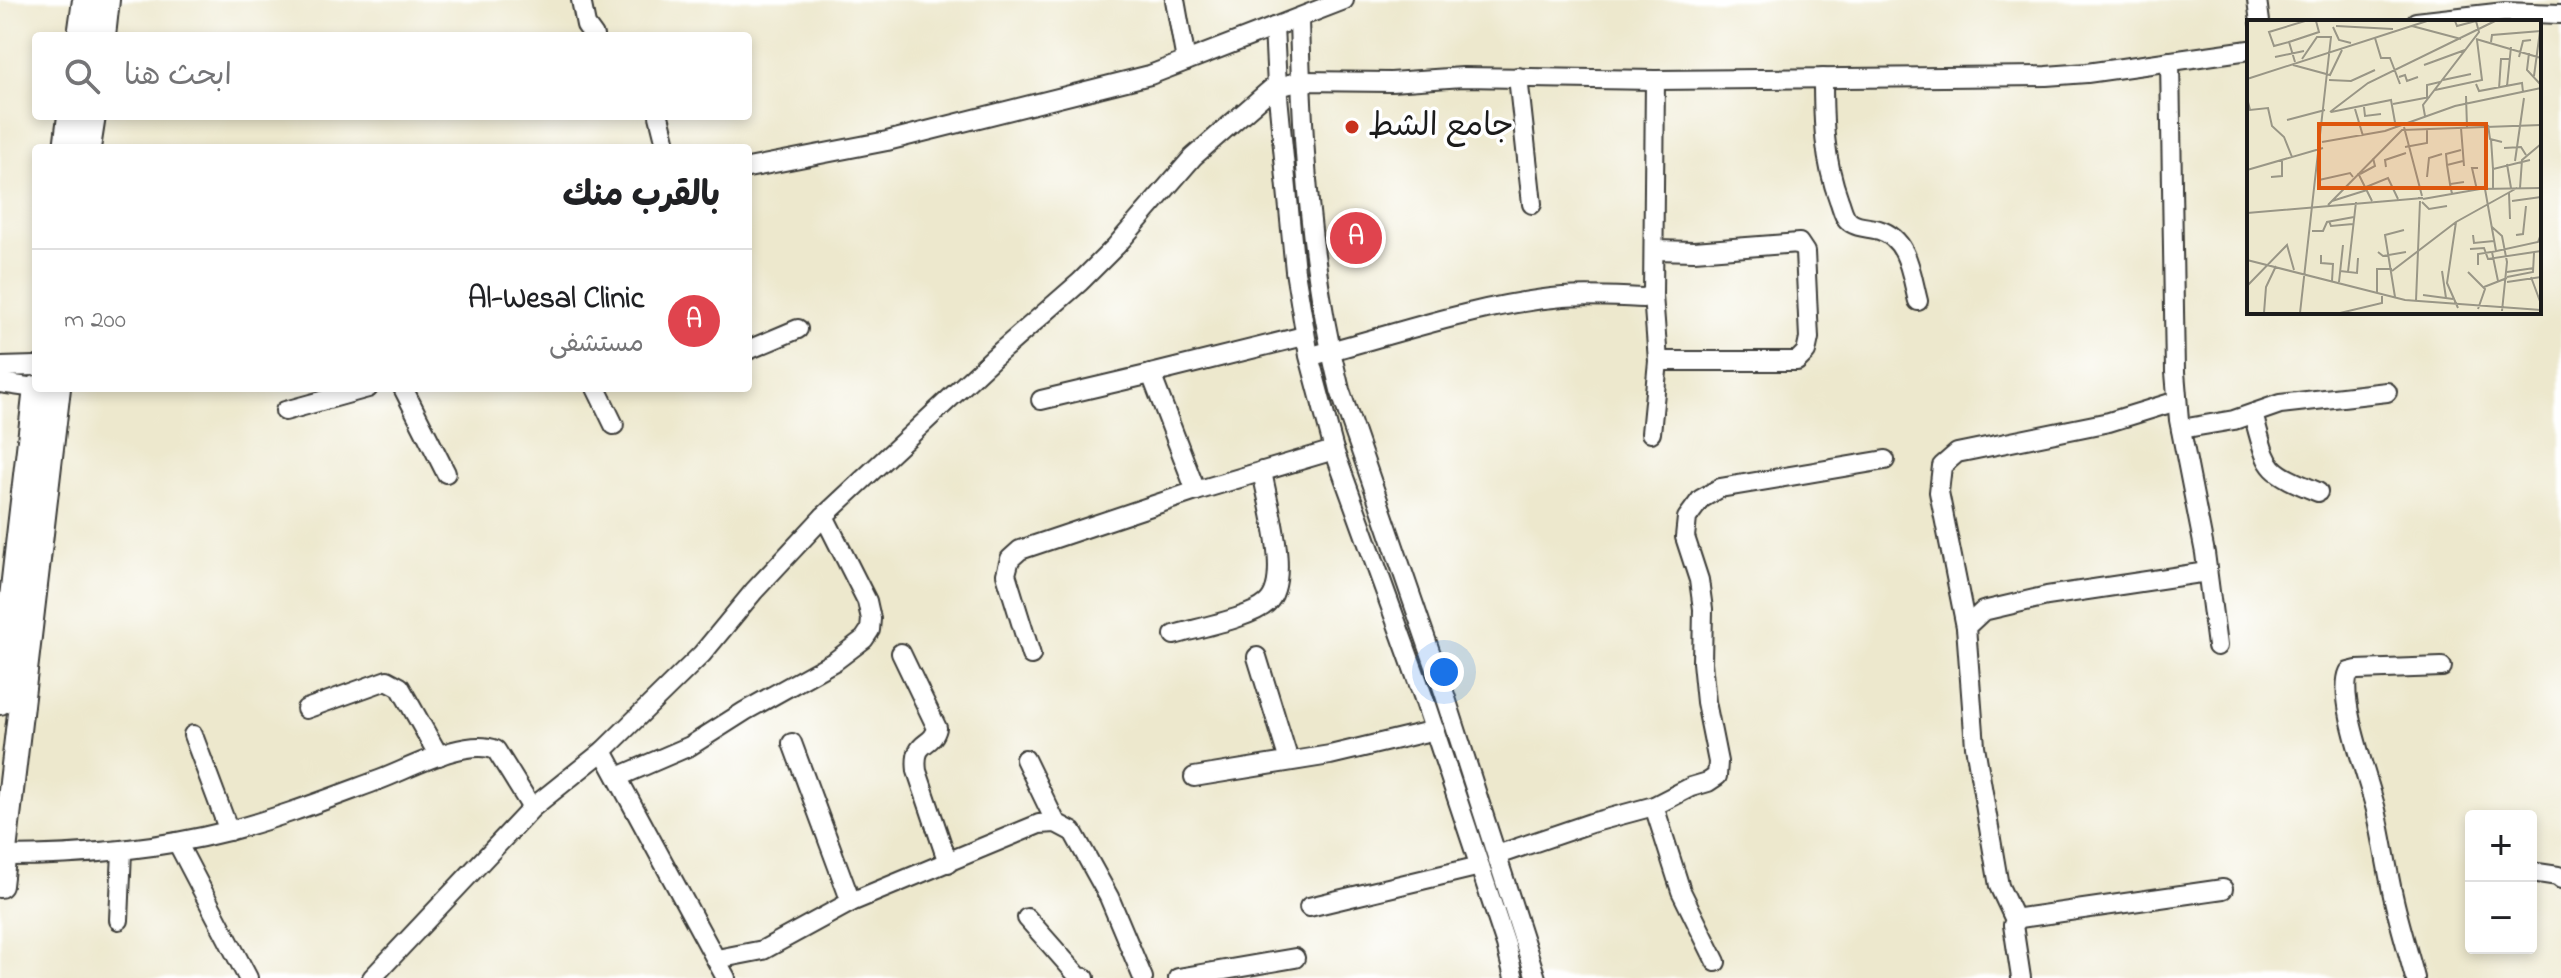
<!DOCTYPE html>
<html lang="ar">
<head>
<meta charset="utf-8">
<style>
  body { margin:0; font-family:"Indie Flower","Playpen Sans Arabic",sans-serif; background:#f6f6f6; color:#202124; direction:rtl }
  .controls { position:absolute; right:24px; bottom:24px; display:grid; overflow:hidden; border-radius:8px; box-shadow:0 4px 12px #0003 }
  .controls button { width:72px; height:72px; display:grid; place-items:center; padding:0; border:0; border-bottom:2px solid #e0e0e0; background:#fff; color:#202124; font:40px sans-serif }
  .you { position:absolute; left:1444px; top:672px; width:28px; height:28px; margin:-20px; border:6px solid #fff; border-radius:50%; background:#1a73e8; box-shadow:0 0 0 12px #1a73e833 }
  .badge { display:grid; place-items:center; width:52px; height:52px; border-radius:50%; background:#d93025; color:#fff; font-size:26px; font-weight:700 }
  .pin { position:absolute; translate:-50% -50%; border:4px solid #fff; box-shadow:0 2px 8px #0006 }
  .list { margin:0; padding:0; list-style:none }
  h2 { display:flex; justify-content:space-between; align-items:center; height:104px; margin:0; padding:0 32px; font-size:34px }
  h2 small { font-size:26px; font-weight:400; color:#757577 }
  .list li { display:grid; grid-template-columns:52px 1fr auto; gap:24px; align-items:center; box-sizing:border-box; height:144px; padding:0 32px; border-top:2px solid #e0e0e0 }
  .list b { display:block; font-size:30px; white-space:nowrap }
  .list p { margin:0; font-size:26px; white-space:nowrap; color:#757577 }
  .list em { font-size:26px; font-style:normal; color:#757577 }
  .icon { flex:none; width:44px; height:44px; fill:none; stroke:currentColor; stroke-width:2; stroke-linecap:round; stroke-linejoin:round }
  .map { position:relative; flex:none; width:2561px; height:978px; overflow:hidden; direction:ltr }
  .search { position:absolute; background:#fff; box-shadow:0 4px 12px #0003; left:32px; top:32px; width:720px; height:88px; display:flex; align-items:center; gap:20px; box-sizing:border-box; padding:0 28px; border-radius:8px; color:#757577; font-size:30px }
  .panel { position:absolute; background:#fff; box-shadow:0 4px 12px #0003; left:32px; top:144px; width:720px; height:248px; border-radius:8px; direction:rtl }
  .map>svg:first-child { display:block }
  .lines { fill:none; stroke-linecap:round; stroke-linejoin:round }
  .minor-casing { stroke:#3b3b37; stroke-width:22 }
  .major-casing { stroke:#3b3b37; stroke-width:28 }
  .minor { stroke:#fff; stroke-width:18 }
  .major { stroke:#fff; stroke-width:24 }
  .poi-dot { fill:#c8321e; stroke:#fff; stroke-width:3 }
  .labels { text-anchor:middle; dominant-baseline:central; stroke-width:7; stroke-linejoin:round; paint-order:stroke }
  .poi-label { font-size:32px; fill:#1c1c1c; stroke:#fff; text-anchor:start }
  .inset-road { fill:none; stroke:#999686; stroke-width:2 }
  .view { fill:#de560d; fill-opacity:0.15; stroke:#de560d; stroke-width:4 }
  .inset-edge { fill:none; stroke:#1c1c1c; stroke-width:4 }
</style>
</head>
<body>
<div class="map">
<svg width="2561" height="978" viewBox="0 0 2561 978">
  <rect width="100%" height="100%" fill="#fff"/>
  <filter id="ink" filterUnits="userSpaceOnUse"><feTurbulence type="fractalNoise" baseFrequency=".0125" numOctaves="2"/><feDisplacementMap in="SourceGraphic" scale="16" xChannelSelector="R" yChannelSelector="G"/><feConvolveMatrix kernelMatrix="1 2 1 2 8 2 1 2 1" color-interpolation-filters="sRGB"/></filter>
  <filter id="wash" filterUnits="userSpaceOnUse"><feTurbulence type="fractalNoise" baseFrequency=".006" numOctaves="4" result="noise"/><feDisplacementMap in="SourceGraphic" scale="32" xChannelSelector="R" yChannelSelector="G"/><feGaussianBlur stdDeviation="1.8" result="paint"/><feColorMatrix in="noise" values="0 0 0 0 0 0 0 0 0 0 0 0 0 0 0 0 0 1.4 0 .05"/><feComposite in="paint" operator="in"/></filter>
  <g filter="url(#wash)">
    <rect width="100%" height="100%" fill="#ede8cd"/>
  </g>
  <g filter="url(#ink)">
    <g class="lines">
      <defs>
        <g id="minor">
          <path d="M581 0 586 25 594 36"/>
          <path d="M1175 0 1186 61"/>
          <path d="M2257 0 2260 22"/>
          <path d="M1299 19C1302 143 1310 270 1340 390L1443 689 1536 978"/>
          <path d="M2416 22 2505 12 2561 14"/>
          <path d="M1274 27 1277 86 1295 271 1309 356 1334 450 1423 696 1506 945 1514 978"/>
          <path d="M2170 61 2175 372 2179 420 2205 553 2217 646"/>
          <path d="M1518 77 1532 204"/>
          <path d="M1823 78C1823 120 1824 160 1839 200 1842 207 1843 217 1850 222 1857 228 1870 227 1879 230 1909 239 1911 275 1918 301"/>
          <path d="M659 116 667 148"/>
          <path d="M748 168 887 141 1150 75 1344 0"/>
          <path d="M1653 295 1658 361H1797L1806 352 1809 338 1805 252 1799 243 1694 251 1655 250"/>
          <path d="M748 350 798 329"/>
          <path d="M1319 354C1399 333 1480 304 1563 297 1589 295 1617 297 1643 298L1653 295 1655 80"/>
          <path d="M0 367 36 366"/>
          <path d="M0 383 49 390"/>
          <path d="M403 388 446 473"/>
          <path d="M596 388 614 425"/>
          <path d="M1041 400 1151 374"/>
          <path d="M285 411 368 388"/>
          <path d="M2253 414C2269 469 2262 469 2318 492"/>
          <path d="M2181 429 2234 420 2280 404 2387 392"/>
          <path d="M1651 433 1658 361"/>
          <path d="M1196 491 1151 374 1304 336"/>
          <path d="M1966 627 1939 492 1942 466 1957 453 2109 422 2177 401"/>
          <path d="M1174 635C1197 628 1251 618 1267 603 1292 580 1267 502 1262 471"/>
          <path d="M901 653 937 728C932 749 913 738 917 771L948 863"/>
          <path d="M1031 655 1006 574 1010 559 1020 550 1196 491 1334 450"/>
          <path d="M1257 657 1289 761"/>
          <path d="M306 709 387 680 400 687 439 756"/>
          <path d="M193 735 229 831"/>
          <path d="M792 743 851 902"/>
          <path d="M603 751 726 978"/>
          <path d="M1025 759 1056 823"/>
          <path d="M618 777 690 746 745 711 835 661 864 639 870 630 871 619 867 601 824 516"/>
          <path d="M1194 777 1330 755 1435 730"/>
          <path d="M1654 806 1691 787 1708 782 1717 776 1718 762 1706 702 1702 662 1703 609 1699 580 1685 537 1687 518 1701 499 1720 488 1885 460"/>
          <path d="M177 842 248 978"/>
          <path d="M1497 855 1591 823 1654 806 1681 891 1716 962"/>
          <path d="M3 856C79 856 154 850 228 831 279 818 330 798 379 780 409 769 466 737 496 750L532 808"/>
          <path d="M2531 872 2558 876 2561 879"/>
          <path d="M1309 907 1480 866"/>
          <path d="M1027 918 1079 977 1085 978"/>
          <path d="M119 920 122 851"/>
          <path d="M2015 920 1999 886 1975 746 1966 627 1983 611 2047 596 2207 572"/>
          <path d="M717 959 763 950 851 902 1039 824 1056 823 1073 832 1109 897 1143 978"/>
          <path d="M372 978 532 808 603 751 702 654 754 591 824 516 993 358 1080 282 1116 246 1193 157 1271 89 1301 81 1391 82 1463 77 1655 80 2046 76 2087 73 2249 50"/>
          <path d="M1178 978 1295 958"/>
          <path d="M2021 978 2013 925 2020 918 2223 889"/>
          <path d="M2415 978C2408 952 2400 926 2394 900 2387 870 2383 840 2376 810 2369 780 2337 698 2349 672L2357 670 2442 667"/>
        </g>
        <g id="major">
          <path d="M80 36 85 0"/>
          <path d="M103 36 107 0"/>
          <path d="M66 148 70 116"/>
          <path d="M88 148 93 116"/>
          <path d="M0 702 36 388"/>
          <path d="M0 885 58 388"/>
        </g>
      </defs>
      <use href="#minor" class="minor-casing"/>
      <use href="#major" class="major-casing"/>
      <use href="#minor" class="minor"/>
      <use href="#major" class="major"/>
    </g>
  </g>
  <circle class="poi-dot" cx="1352" cy="127" r="8"/>
  <g class="labels">
    <g class="poi-label">
      <text x="1368" y="127">جامع الشط</text>
    </g>
  </g>
  <g transform="translate(2247 20)">
    <rect width="294" height="294" fill="#ede8cd"/>
    <path class="inset-road" d="M208 1 210 6 229 1M89 6 146 9M165 6 214 19M86 7 92 20 104 23M128 18 134 38H143L153 64M229 19 294 38M42 22 27 26 22 12 58 1M244 22 245 15 294 11M282 33 280 50 294 65M28 37 57 31M272 37 276 21 284 20M55 39 70 17H85M48 42 42 22 72 12 69 1M46 45 83 55 95 30M177 45 218 30M287 56 293 11M152 57 158 55 160 61 171 57M0 59 180 1M82 60 104 61 128 50M196 60 224 54M229 64 232 71 275 63 276 72M260 66 264 27M252 69 254 39H262M188 70 235 60 230 20M219 76 220 107M180 77V65L193 62M0 78 3 90 21 88 25 106 37 117 45 137M146 84 183 77M117 87 118 96 134 94M108 89 116 116M83 92 121 63 248 1M84 92 144 80 149 108M178 96 176 85 232 12 229 1M40 100 78 90M241 105 243 119 255 122M157 107 175 176M214 108 217 146M244 119 246 149M75 122 138 111 208 86 294 68M158 127 180 123V109M257 128 274 127 279 135M268 141 277 78M260 144 264 168M200 145 199 134 214 130M139 147 138 140 159 133M0 150 76 128M111 153 125 181M113 154 128 146 126 138M24 157 35 156V140M180 157 182 138 195 134M72 160 103 153 106 157M203 164 200 145 216 141M119 167 141 158 151 179M246 168V149L283 140M273 168 275 140 294 124M238 169 249 231M230 170 225 148H231M262 173 263 199M205 174 203 164 217 162M176 179 233 169 294 168M85 181 120 170M265 181 294 177M175 182 182 189 200 186M81 185 155 110 294 105M0 193 176 178H171M82 201 84 206 106 204M209 202 200 263 211 288M245 207 255 216 260 242 255 291M65 211H76L80 202 107 197M226 215 227 223 247 221M269 215 276 214 279 186M223 229 237 228 241 239 294 231M131 232 136 236 159 232M74 235V243L86 244 85 261M0 240 158 280 294 290M231 245V234L244 232M93 251 110 253 111 238M145 251 209 202 270 168M195 251 199 278M101 252 109 182M221 252 238 269 231 289M260 252 287 248M260 257 286 252 287 233M284 257 294 284M251 261 245 232 291 222 294 214M92 262 96 225M260 262 294 257M0 266 40 225 47 250M237 267 260 258M130 272V249H145M176 275 206 279M148 277 138 215 157 210M169 281 173 181M17 293 19 267 29 246M53 293 84 17M93 293 135 283V276"/>
    <path class="view" d="M72 104H239V168H72Z"/>
    <rect width="294" height="294" class="inset-edge"/>
  </g>
</svg>
<div class="controls">
<button>+</button>
<button>−</button>
</div>
<div class="you"></div>
<div class="pin badge" style="left:1356px;top:238px;background:#e0444e">A</div>
<div class="search"><svg class="icon" aria-label="search" viewBox="0 0 24 24"><circle cx="10" cy="10" r="6"/><path d="M15 15l6 6"/></svg>ابحث هنا</div>
<section class="panel">
<h2>بالقرب منك<small></small></h2>
<ul class="list">
<li><span class="badge" style="background:#e0444e">A</span><div><b>Al-Wesal Clinic</b><p>مستشفى</p></div><em>200 m</em></li>
</ul>
</section>
</div>
</body>
</html>
